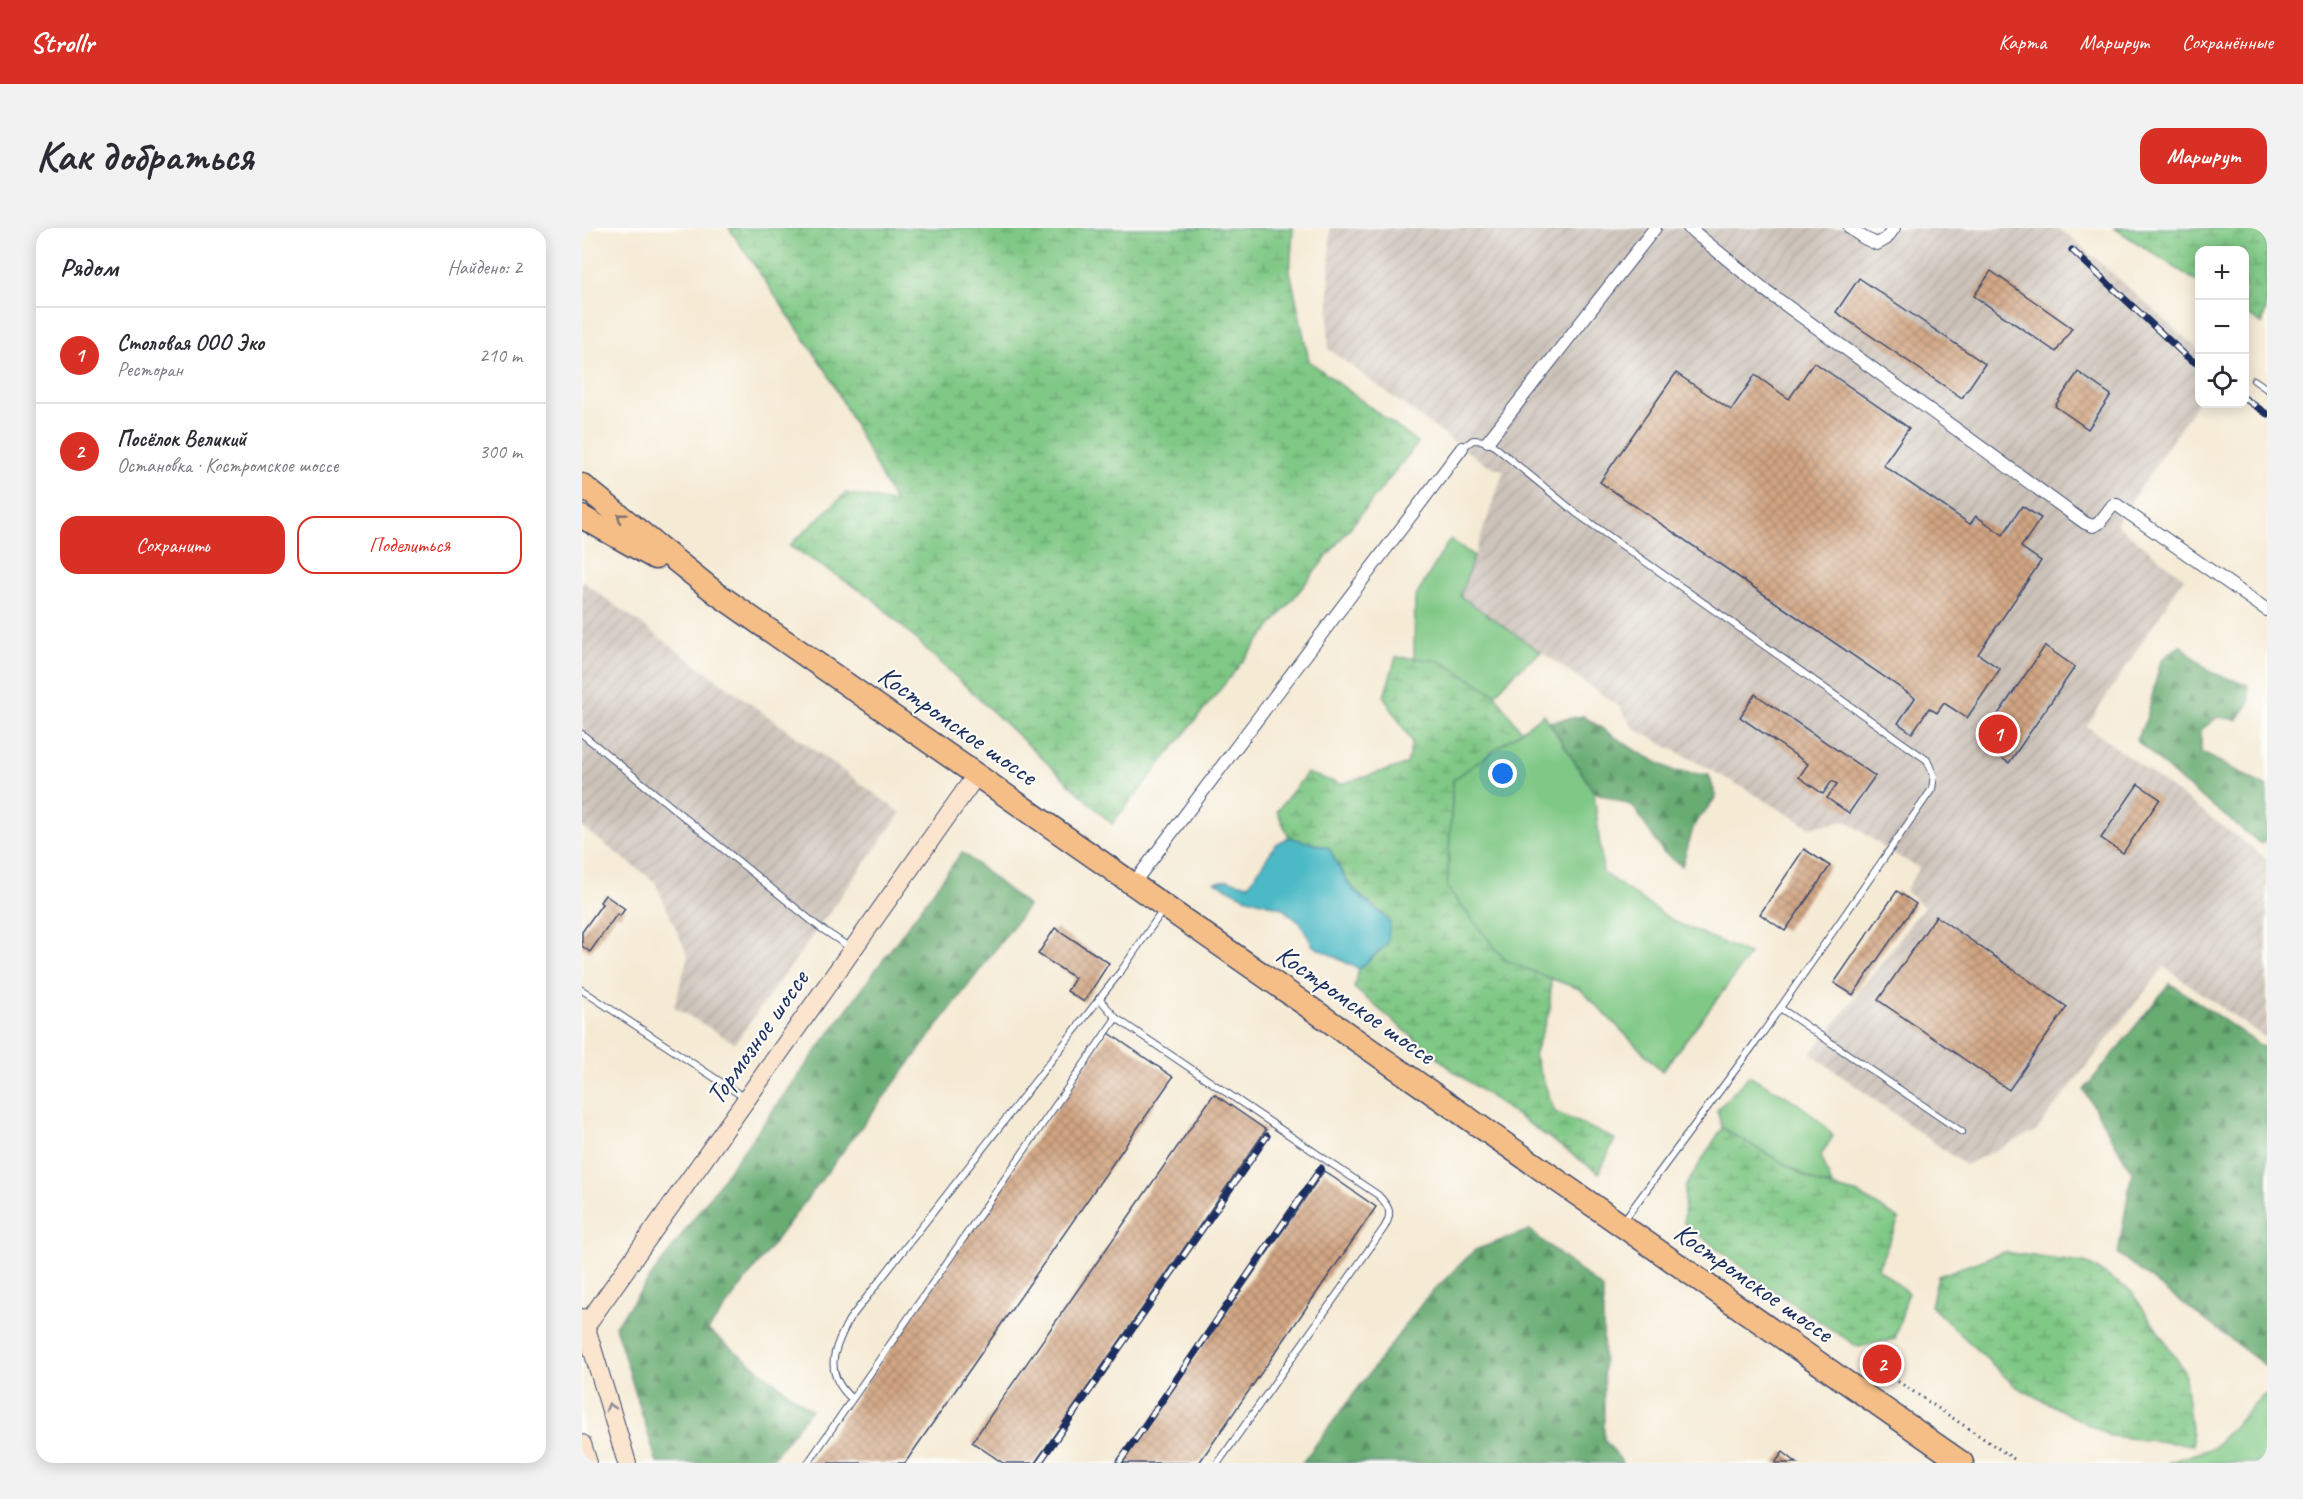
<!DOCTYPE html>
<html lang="ru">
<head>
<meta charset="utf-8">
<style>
  body { margin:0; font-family:Caveat,sans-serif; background:#f2f2f3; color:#2b2b33 }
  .controls { position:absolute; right:18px; top:18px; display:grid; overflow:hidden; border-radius:12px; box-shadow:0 3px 15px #0003 }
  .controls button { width:54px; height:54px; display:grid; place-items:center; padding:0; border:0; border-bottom:2px solid #e1e1e2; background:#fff; color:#2b2b33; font:30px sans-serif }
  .you { position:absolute; left:921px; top:546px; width:21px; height:21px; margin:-15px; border:4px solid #fff; border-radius:50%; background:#1a73e8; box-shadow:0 0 0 9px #1a73e833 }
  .badge { display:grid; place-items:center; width:39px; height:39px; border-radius:50%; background:#d93025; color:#fff; font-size:20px; font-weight:700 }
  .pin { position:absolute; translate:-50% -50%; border:3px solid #fff; box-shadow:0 2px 6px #0006 }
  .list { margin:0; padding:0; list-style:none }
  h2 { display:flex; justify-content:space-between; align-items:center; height:78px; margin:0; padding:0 24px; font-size:26px }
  h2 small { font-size:20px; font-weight:400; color:#7c7c81 }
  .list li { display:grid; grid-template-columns:39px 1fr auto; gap:18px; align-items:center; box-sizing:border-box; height:96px; padding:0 24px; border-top:2px solid #e1e1e2 }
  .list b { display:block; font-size:22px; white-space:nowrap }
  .list p { margin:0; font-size:20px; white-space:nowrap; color:#7c7c81 }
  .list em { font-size:20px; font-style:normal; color:#7c7c81 }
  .actions { display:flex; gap:12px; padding:18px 24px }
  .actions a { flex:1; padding:14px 0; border:2px solid #d93025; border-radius:18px; text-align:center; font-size:21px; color:#d93025 }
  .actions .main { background:#d93025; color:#fff }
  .icon { flex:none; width:33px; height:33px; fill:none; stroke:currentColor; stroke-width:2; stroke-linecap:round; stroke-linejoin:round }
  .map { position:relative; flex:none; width:1685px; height:1235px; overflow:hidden; border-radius:18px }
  header { display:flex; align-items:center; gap:36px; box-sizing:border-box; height:84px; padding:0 30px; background:#d93025; color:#fff }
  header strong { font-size:28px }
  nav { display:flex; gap:33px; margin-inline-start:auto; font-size:21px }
  .intro { display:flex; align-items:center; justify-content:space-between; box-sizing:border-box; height:144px; padding:0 36px }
  h1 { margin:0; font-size:42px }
  .button { padding:15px 27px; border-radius:18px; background:#d93025; color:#fff; font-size:21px; font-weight:700 }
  main { display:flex; gap:36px; padding:0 36px }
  aside { flex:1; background:#fff; border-radius:18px; box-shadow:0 3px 15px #0003 }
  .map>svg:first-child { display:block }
  .industrial { fill:url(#industrial-furrows) }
  .green { fill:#7fc885; stroke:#4d7c72; stroke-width:1.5 }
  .forest { fill:url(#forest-firs); stroke:#416e68; stroke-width:1.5 }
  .wetland { fill:url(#wetland-marsh); stroke:#4d7c72; stroke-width:1.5 }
  .water { fill:#4cbac6; stroke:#347492; stroke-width:1.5 }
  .building { fill:url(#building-cross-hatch) }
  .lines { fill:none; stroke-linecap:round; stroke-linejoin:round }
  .lane-casing { stroke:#3c4b70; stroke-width:8 }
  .street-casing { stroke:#3c4b70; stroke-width:14 }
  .secondary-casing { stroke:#3c4b70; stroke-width:20 }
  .highway-casing { stroke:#3c4b70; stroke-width:25 }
  .path { stroke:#3c4b70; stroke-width:3; stroke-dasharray:1.5 4.5; stroke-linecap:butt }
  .lane { stroke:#fff; stroke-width:6 }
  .street { stroke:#fff; stroke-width:12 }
  .secondary { stroke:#fbe5cf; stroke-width:18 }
  .highway { stroke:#f6be87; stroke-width:22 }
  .rail-casing { stroke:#1b2f5e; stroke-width:7 }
  .rail { stroke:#fdfcf7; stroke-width:4.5; stroke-dasharray:14; stroke-linecap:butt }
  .oneway { stroke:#7e6f70 }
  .oneway2 { stroke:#8b8a96 }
  .labels { text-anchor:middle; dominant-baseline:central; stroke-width:4.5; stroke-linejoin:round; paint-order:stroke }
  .street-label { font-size:28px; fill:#1b2f5e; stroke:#fdfcf7 }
</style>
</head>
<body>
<header>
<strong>Strollr</strong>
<nav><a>Карта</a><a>Маршрут</a><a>Сохранённые</a></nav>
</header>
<div class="intro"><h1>Как добраться</h1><a class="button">Маршрут</a></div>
<main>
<aside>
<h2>Рядом<small>Найдено: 2</small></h2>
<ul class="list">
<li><span class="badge">1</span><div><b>Столовая ООО Эко</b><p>Ресторан</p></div><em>210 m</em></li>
<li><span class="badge">2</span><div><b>Посёлок Великий</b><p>Остановка · Костромское шоссе</p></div><em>300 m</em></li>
</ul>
<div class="actions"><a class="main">Сохранить</a><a>Поделиться</a></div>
</aside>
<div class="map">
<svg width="1685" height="1235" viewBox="0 0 1685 1235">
  <defs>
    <pattern id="industrial-furrows" width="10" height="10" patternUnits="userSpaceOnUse" patternTransform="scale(1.5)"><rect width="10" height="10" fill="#ccc2b9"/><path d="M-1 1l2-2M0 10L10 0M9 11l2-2" fill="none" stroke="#afa7a1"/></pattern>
    <pattern id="forest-firs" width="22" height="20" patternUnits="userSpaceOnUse" patternTransform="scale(1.5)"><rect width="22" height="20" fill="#67ac72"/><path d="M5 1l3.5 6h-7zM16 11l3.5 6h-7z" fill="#548c61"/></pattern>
    <pattern id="wetland-marsh" width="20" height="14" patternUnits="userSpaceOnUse" patternTransform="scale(1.5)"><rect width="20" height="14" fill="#7fc885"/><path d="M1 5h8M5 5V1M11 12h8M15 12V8" fill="none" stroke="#67a370"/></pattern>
    <pattern id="building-cross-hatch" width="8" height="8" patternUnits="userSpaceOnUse" patternTransform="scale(1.5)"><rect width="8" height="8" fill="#d2a582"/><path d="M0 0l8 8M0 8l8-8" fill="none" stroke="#aa876e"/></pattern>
  </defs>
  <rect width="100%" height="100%" fill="#fdfcf7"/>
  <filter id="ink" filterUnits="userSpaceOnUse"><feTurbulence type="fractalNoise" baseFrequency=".0167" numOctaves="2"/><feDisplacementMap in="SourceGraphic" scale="12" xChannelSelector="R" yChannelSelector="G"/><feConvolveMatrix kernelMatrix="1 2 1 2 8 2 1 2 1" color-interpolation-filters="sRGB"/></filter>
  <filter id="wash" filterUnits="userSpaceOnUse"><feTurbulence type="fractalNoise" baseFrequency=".008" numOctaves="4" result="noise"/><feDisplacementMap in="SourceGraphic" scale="24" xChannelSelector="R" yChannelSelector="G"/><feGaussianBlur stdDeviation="1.35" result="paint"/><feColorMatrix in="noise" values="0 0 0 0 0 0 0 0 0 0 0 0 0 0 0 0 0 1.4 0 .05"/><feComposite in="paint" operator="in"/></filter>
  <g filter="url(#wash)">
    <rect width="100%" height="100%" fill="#f5ead4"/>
    <g class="industrial">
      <path d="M748 0H1475L1489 9 1618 123 1617 172 1534 296 1602 350 1505 498 1685 631V811L1582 739 1454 903 1383 937 1229 826 1342 679 1323 663 1337 640 1307 623 1265 593 1227 599 1162 560 1051 500 1038 479 878 368 922 243 902 235 880 220 746 121Z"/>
      <path d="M0 353 319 585 153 815 92 779 106 728 73 654 0 599Z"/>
    </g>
    <g class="green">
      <path d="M868 311 892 328 878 368 959 424 934 444 913 466 858 433 832 431 833 370Z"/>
      <path d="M962 486 1012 564 1021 645 1093 694 1167 726 1151 750 1080 843 998 761 925 735 865 660 871 552Z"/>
      <path d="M1167 848C1199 864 1229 880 1251 908L1239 927 1250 958 1235 955 1140 900 1135 882Z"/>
      <path d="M1682 1167H1685V1235H1585L1631 1220Z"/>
    </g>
    <g class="forest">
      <path d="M1599 417 1628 444 1666 457 1668 474 1655 492 1636 489 1619 502V524L1685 559V611L1679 616 1600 554 1554 512 1565 489 1579 432Z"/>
      <path d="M1001 488 1054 523 1092 543 1127 547 1134 569 1112 597 1100 638 1081 624 1051 578 1012 564 967 494Z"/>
      <path d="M380 624 446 678 126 1102 229 1182 187 1235H75L33 1098Z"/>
      <path d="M1588 755 1685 822V1139L1536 1026 1550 944 1502 862Z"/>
      <path d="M947 1002 1021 1061 1022 1211 1041 1235H720L844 1070 893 1022Z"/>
    </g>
    <g class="wetland">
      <path d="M147 0H711L708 43 727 133 836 215 530 596 289 369 207 318 264 265 313 275 245 144Z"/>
      <path d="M1532 0H1685V76L1680 96 1663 85 1662 22H1618L1617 55Z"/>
      <path d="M814 429 858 433 913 466 939 503 871 552 865 660 923 732 969 751 968 781 952 827 973 884 1033 911 1017 945 870 842 772 760 777 741 805 716 800 685C771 664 763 652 747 620L707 609 695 583 725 545 759 556 825 536 830 514 802 469Z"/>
      <path d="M1140 900 1235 955 1277 966 1317 991 1296 1040 1326 1065 1313 1111 1276 1119 1179 1054 1102 995 1103 959Z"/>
      <path d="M1422 1024 1507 1036 1549 1063 1602 1142 1611 1217 1528 1208 1433 1158 1349 1078 1356 1048Z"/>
    </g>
    <path class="water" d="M707 609 747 620C756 638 764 656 779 669 789 678 799 683 808 695L805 716 777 741 731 718 719 696 700 680 663 669 633 654 646 652 667 657 694 616Z"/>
    <g id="blocks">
      <g class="building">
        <path d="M1409 43 1490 100 1474 124 1392 68Z"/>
        <path d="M1277 50 1403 136 1380 170 1254 84Z"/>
        <path d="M1232 134 1327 200 1301 237 1388 296 1394 288 1421 307 1440 278 1459 290 1439 319 1459 333 1396 426 1418 441 1385 490 1362 475 1355 485 1347 480 1330 505 1316 495 1333 470 1018 254 1094 145 1149 182 1173 147 1207 171Z"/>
        <path d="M1496 144 1529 167 1506 201 1473 178Z"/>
        <path d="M1463 418 1493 439 1427 535 1397 514Z"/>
        <path d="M1173 466 1293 548 1267 585 1245 570 1255 556 1250 553 1241 566 1217 549 1226 536 1158 489Z"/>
        <path d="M1556 556 1578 571 1541 625 1519 610Z"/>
        <path d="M1222 621 1248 638 1203 703 1178 686Z"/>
        <path d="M1315 663 1334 676 1271 767 1252 755Z"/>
        <path d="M23 667 43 681 38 688 35 686 8 724 0 718V704L20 676 18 674Z"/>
        <path d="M1354 688 1485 779 1427 862 1296 772Z"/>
        <path d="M473 700 527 735 502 774 485 763 493 750 456 726Z"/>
        <path d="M527 805 591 849 323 1235H229Z"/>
        <path d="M632 866 684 902 453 1235H421L390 1214Z"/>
        <path d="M742 943 794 979 617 1235H540Z"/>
        <path d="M1201 1224 1215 1235H1193Z"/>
      </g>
    </g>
  </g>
  <g filter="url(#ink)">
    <use href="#blocks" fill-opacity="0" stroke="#3c4b70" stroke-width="1.5"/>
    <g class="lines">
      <defs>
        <g id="lane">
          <path d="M1672 152 1685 161"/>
          <path d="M880 220 891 212 906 213 994 285 1345 532 1352 548 1350 561 1182 803 1042 992"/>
          <path d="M0 506 237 699 270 721"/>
          <path d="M0 762 163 870"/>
          <path d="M517 770 534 790 796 967C808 979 811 985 802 1000L636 1235"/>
          <path d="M1198 780 1380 904"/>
          <path d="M270 1171C241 1145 251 1122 267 1092L539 743 581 682"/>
          <path d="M226 1235 534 790"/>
        </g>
        <g id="street">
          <path d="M1107 0 1183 62 1503 295 1511 298 1517 295 1531 277H1535L1685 382"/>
          <path d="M1268 0 1282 10 1295 16 1304 11 1312 0"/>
          <path d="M906 213 1073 0"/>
          <path d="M551 656 880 220"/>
        </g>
        <g id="secondary">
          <path d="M1 1090 45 1235"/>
          <path d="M0 1103 395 546"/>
          <path d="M0 1216 6 1235"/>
        </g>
        <g id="highway">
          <path d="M0 257 134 365 1380 1235"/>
          <path d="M0 289 73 330"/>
        </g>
      </defs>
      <use href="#lane" class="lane-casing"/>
      <use href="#street" class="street-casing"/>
      <use href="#secondary" class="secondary-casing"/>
      <use href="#highway" class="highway-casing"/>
      <path class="path" d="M1296 1140 1435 1233"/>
      <use href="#lane" class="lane"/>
      <use href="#street" class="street"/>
      <use href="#secondary" class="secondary"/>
      <use href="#highway" class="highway"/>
      <defs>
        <g id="rail">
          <path d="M1490 22 1604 128 1618 138"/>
          <path d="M1662 170 1685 186"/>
          <path d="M457 1235 685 908"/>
          <path d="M537 1235 739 940"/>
        </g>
      </defs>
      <use href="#rail" class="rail-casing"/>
      <use href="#rail" class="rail"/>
    </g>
    <defs><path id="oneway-chevron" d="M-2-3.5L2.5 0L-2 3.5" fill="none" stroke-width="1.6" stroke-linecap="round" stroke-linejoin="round" transform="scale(1.5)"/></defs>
    <use class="oneway" href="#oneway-chevron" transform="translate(39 289) rotate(-141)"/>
    <use class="oneway2" href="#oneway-chevron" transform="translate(28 1179) rotate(-107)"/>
  </g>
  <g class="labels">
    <g class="street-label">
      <text transform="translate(376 497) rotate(35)">Костромское шоссе</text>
      <text transform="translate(774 776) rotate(35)">Костромское шоссе</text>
      <text transform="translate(175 809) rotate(-55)">Тормозное шоссе</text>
      <text transform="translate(1172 1054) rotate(35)">Костромское шоссе</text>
    </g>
  </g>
</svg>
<div class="controls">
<button>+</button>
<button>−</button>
<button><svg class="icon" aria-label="locate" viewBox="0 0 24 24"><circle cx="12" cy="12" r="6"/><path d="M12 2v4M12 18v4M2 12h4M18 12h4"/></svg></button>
</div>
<div class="you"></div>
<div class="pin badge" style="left:1416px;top:506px">1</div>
<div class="pin badge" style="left:1300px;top:1136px">2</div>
</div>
</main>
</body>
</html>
